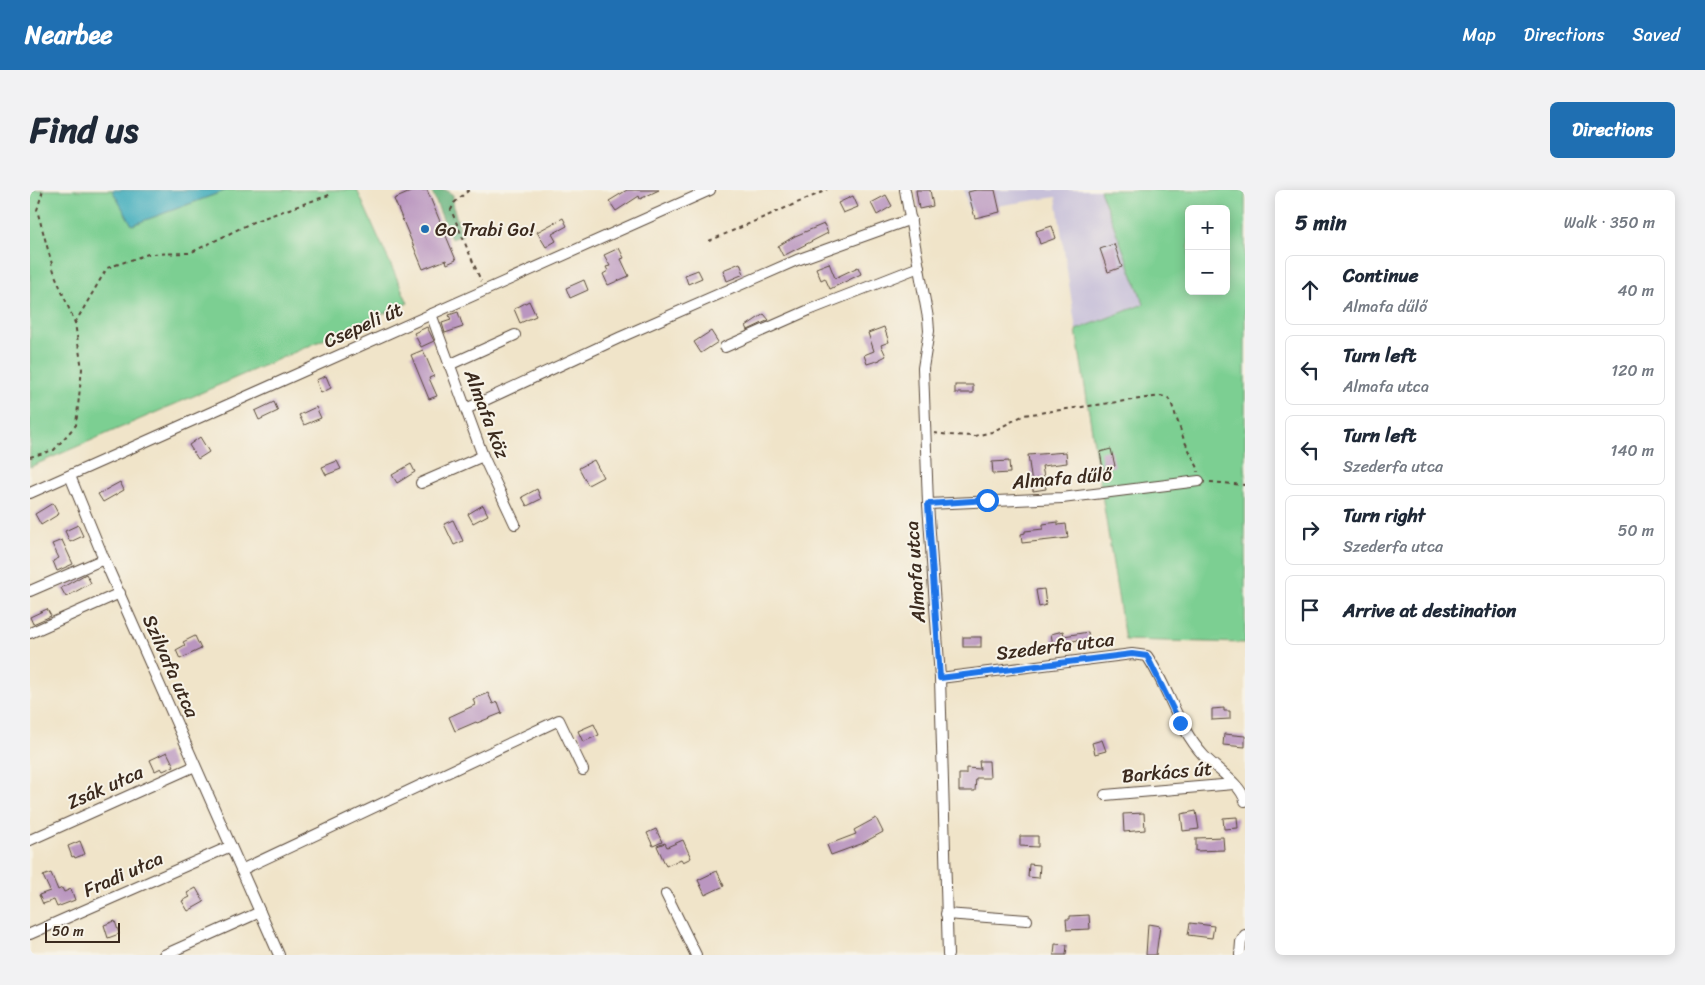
<!DOCTYPE html>
<html lang="en">
<head>
<meta charset="utf-8">
<style>
  body { margin:0; font-family:Sriracha,sans-serif; background:#f2f2f3; color:#1f2937 }
  .controls { position:absolute; right:15px; top:15px; display:grid; overflow:hidden; border-radius:8px; box-shadow:0 2px 12px #0003 }
  .controls button { width:45px; height:45px; display:grid; place-items:center; padding:0; border:0; border-bottom:1px solid #e0e1e3; background:#fff; color:#1f2937; font:25px sans-serif }
  .scale { position:absolute; left:15px; bottom:12px; width:75px; box-sizing:border-box; padding-left:5px; border:2px solid #3b2a1e; border-top:0; font-size:14px; line-height:18px; white-space:nowrap; color:#3b2a1e; -webkit-text-stroke:4px #f7f3e8; paint-order:stroke }
  .stop { position:absolute; width:15px; height:15px; margin:-11px; border:4px solid #1a73e8; border-radius:50%; background:#fff }
  .stop.end { background:#1a73e8; border-color:#fff; box-shadow:0 1px 5px #0008 }
  .list { margin:0; padding:0; list-style:none }
  h2 { display:flex; justify-content:space-between; align-items:center; height:65px; margin:0; padding:0 20px; font-size:21px }
  h2 small { font-size:16px; font-weight:400; color:#747a83 }
  .list li { display:grid; grid-template-columns:32px 1fr auto; gap:15px; align-items:center; box-sizing:border-box; height:70px; margin:0 10px 10px; padding:0 10px; border:1px solid #e0e1e3; border-radius:8px }
  .list b { display:block; font-size:19px; white-space:nowrap }
  .list p { margin:0; font-size:16px; white-space:nowrap; color:#747a83 }
  .list em { font-size:16px; font-style:normal; color:#747a83 }
  .icon { flex:none; width:28px; height:28px; fill:none; stroke:currentColor; stroke-width:2; stroke-linecap:round; stroke-linejoin:round }
  .map { position:relative; flex:none; width:1215px; height:765px; overflow:hidden; border-radius:8px }
  header { display:flex; align-items:center; gap:30px; box-sizing:border-box; height:70px; padding:0 25px; background:#1f6fb2; color:#fff }
  header strong { font-size:24px }
  nav { display:flex; gap:28px; margin-inline-start:auto; font-size:18px }
  .intro { display:flex; align-items:center; justify-content:space-between; box-sizing:border-box; height:120px; padding:0 30px }
  h1 { margin:0; font-size:35px }
  .button { padding:12px 22px; border-radius:8px; background:#1f6fb2; color:#fff; font-size:18px; font-weight:700 }
  main { display:flex; gap:30px; padding:0 30px }
  aside { flex:1; background:#fff; border-radius:8px; box-shadow:0 2px 12px #0003 }
  .map>svg:first-child { display:block }
  .industrial { fill:#c7c0d9 }
  .green { fill:#7bcf92; stroke:#5b7c58; fill-rule:evenodd }
  .forest { fill:#64b27c; stroke:#506e4d }
  .water { fill:#3eacbc; stroke:#3c6b6d }
  .building { fill:#ba96c0 }
  .lines { fill:none; stroke-linecap:round; stroke-linejoin:round }
  .street-casing { stroke:#564638; stroke-width:12 }
  .path { stroke:#564638; stroke-width:2; stroke-dasharray:4 4; stroke-linecap:butt }
  .street { stroke:#fff; stroke-width:10 }
  .route { stroke:#1a73e8; stroke-width:6 }
  .poi-dot { fill:#1f6fb2; stroke:#f7f3e8; stroke-width:2 }
  .labels { text-anchor:middle; dominant-baseline:central; stroke-width:4; stroke-linejoin:round; paint-order:stroke }
  .poi-label { font-size:19px; fill:#3b2a1e; stroke:#f7f3e8; text-anchor:start }
  .street-label { font-size:19px; fill:#3b2a1e; stroke:#f7f3e8 }
</style>
</head>
<body>
<header>
<strong>Nearbee</strong>
<nav><a>Map</a><a>Directions</a><a>Saved</a></nav>
</header>
<div class="intro"><h1>Find us</h1><a class="button">Directions</a></div>
<main>
<div class="map">
<svg width="1215" height="765" viewBox="0 0 1215 765">
  <rect width="100%" height="100%" fill="#f7f3e8"/>
  <filter id="ink" filterUnits="userSpaceOnUse"><feTurbulence type="fractalNoise" baseFrequency=".02" numOctaves="2"/><feDisplacementMap in="SourceGraphic" scale="10" xChannelSelector="R" yChannelSelector="G"/><feConvolveMatrix kernelMatrix="1 2 1 2 8 2 1 2 1" color-interpolation-filters="sRGB"/></filter>
  <filter id="wash" filterUnits="userSpaceOnUse"><feTurbulence type="fractalNoise" baseFrequency=".0096" numOctaves="4" result="noise"/><feDisplacementMap in="SourceGraphic" scale="20" xChannelSelector="R" yChannelSelector="G"/><feGaussianBlur stdDeviation="1.12" result="paint"/><feColorMatrix in="noise" values="0 0 0 0 0 0 0 0 0 0 0 0 0 0 0 0 0 1.4 0 .05"/><feComposite in="paint" operator="in"/></filter>
  <g filter="url(#wash)">
    <rect width="100%" height="100%" fill="#f0e4c9"/>
    <path class="industrial" d="M934 0H1070L1114 114 1046 140 1026 7 939 20Z"/>
    <g class="green">
      <path d="M0 0H82L102 35 197 0H327L378 113 0 277Z"/>
      <path d="M1070 0H1215V453L1095 450 1046 140 1114 114ZM1159 19H1196V101H1159Z"/>
    </g>
    <path class="forest" d="M401 0H416L423 5V16L432 46 421 49Z"/>
    <path class="water" d="M82 0H197L102 35Z"/>
    <g id="blocks">
      <g class="building">
        <path d="M385 0H397L426 70 417 74 416 70 393 79 364 9Z"/>
        <path d="M597 0H629L610 9 609 6 586 21 579 11Z"/>
        <path d="M886 0H900L903 16 889 19Z"/>
        <path d="M946 0H965L970 22 945 28 938 2Z"/>
        <path d="M856 5 862 16 847 25 841 13Z"/>
        <path d="M823 6 828 17 813 23 808 13Z"/>
        <path d="M533 28 537 36 522 44 526 51 516 57 507 42Z"/>
        <path d="M794 34 798 43 753 66 748 56 765 46Z"/>
        <path d="M1022 36 1026 48 1010 54 1006 41Z"/>
        <path d="M1084 54 1092 77 1078 82 1070 59Z"/>
        <path d="M589 58 594 68 591 69 599 86 578 95 573 84 578 81 576 77 580 76 574 65Z"/>
        <path d="M710 73 714 84 697 91 693 80Z"/>
        <path d="M799 73 805 88 828 77 831 84 800 99 795 88 791 90 786 78Z"/>
        <path d="M668 80 672 88 658 94 655 85Z"/>
        <path d="M554 90 558 100 540 108 536 98Z"/>
        <path d="M499 111 506 126 490 133 484 119Z"/>
        <path d="M428 122 433 137 415 143 412 133 421 130 419 125Z"/>
        <path d="M734 124 739 130 718 140 716 136Z"/>
        <path d="M397 137 404 151 391 157 384 143Z"/>
        <path d="M854 137 859 152 851 155 856 166 850 169V170L837 174 834 165 844 161 838 143Z"/>
        <path d="M681 141 688 152 671 163 664 152Z"/>
        <path d="M393 160 404 186 399 188 407 206 399 209 381 165Z"/>
        <path d="M296 186 301 198 291 203 286 190Z"/>
        <rect x="925" y="195" width="18" height="8"/>
        <path d="M244 212 248 221 229 230 225 221Z"/>
        <path d="M286 217 291 228 274 235 269 225Z"/>
        <path d="M170 247 179 262 168 269 159 255Z"/>
        <path d="M1081 259 1085 276 1073 279 1070 262Z"/>
        <path d="M1036 262 1037 273 1012 276 1016 299 1003 301 998 265Z"/>
        <path d="M564 270 573 287 558 295 549 278Z"/>
        <path d="M307 271 311 279 296 285 292 277Z"/>
        <path d="M979 271 980 283 963 284 962 272Z"/>
        <path d="M381 274 385 282 367 293 362 285Z"/>
        <path d="M90 292 94 300 73 312 68 304Z"/>
        <path d="M507 299 511 309 497 316 492 307Z"/>
        <path d="M23 313 29 324 11 335 5 324Z"/>
        <path d="M453 315 458 325 443 333 438 324Z"/>
        <path d="M423 330 433 351 424 355 414 334Z"/>
        <path d="M1028 332V335L1036 334 1038 348 992 353 991 344 995 343V341L1013 339V334Z"/>
        <path d="M48 335 53 346 40 352 35 341Z"/>
        <path d="M32 350 43 374 27 381 23 371 29 368 22 354Z"/>
        <path d="M56 384 61 393 36 407 31 398Z"/>
        <path d="M1014 399 1016 415 1009 417 1006 400Z"/>
        <path d="M17 419 21 426 3 434 0 427Z"/>
        <path d="M1033 441 1034 446 1058 442 1060 455 1049 456 1048 450 1023 455 1021 444Z"/>
        <path d="M165 446 171 459 150 469 146 460 155 455 153 452Z"/>
        <rect x="933" y="447" width="18" height="10"/>
        <path d="M458 503 463 514 468 512 472 523 447 533 446 532 425 541 419 527 445 515 443 509Z"/>
        <path d="M1194 518V521H1200V529L1182 530V519Z"/>
        <path d="M564 534 569 545 553 552 548 541Z"/>
        <path d="M1194 544 1215 546V557L1193 555Z"/>
        <path d="M1072 550 1076 561 1065 564 1062 553Z"/>
        <path d="M137 562 144 576 133 581 131 578 125 581 120 570Z"/>
        <path d="M949 571H959L960 588H946L945 601H929V584H936V578L950 579Z"/>
        <path d="M1166 621 1169 639 1153 641 1151 624Z"/>
        <path d="M1114 623 1115 640 1094 642 1093 624Z"/>
        <path d="M1207 627 1208 638 1194 639 1193 628Z"/>
        <path d="M846 628 853 642 831 654 801 665 797 655 826 644 824 640Z"/>
        <path d="M626 639 632 652 623 656 617 643Z"/>
        <path d="M990 646H1008V657L990 656Z"/>
        <path d="M1193 647 1194 660 1166 661V648Z"/>
        <path d="M653 650 661 668 653 672 651 669 636 676 627 656 635 653 637 657Z"/>
        <path d="M50 651 55 664 45 668 44 666 42 667 38 656Z"/>
        <path d="M999 674 1010 675 1009 688 998 687Z"/>
        <path d="M687 681 694 696 675 705 668 690Z"/>
        <path d="M21 683 28 700 32 698 34 702 41 699 45 710 27 717 24 710 13 714 9 705 20 701 13 686Z"/>
        <path d="M166 698 174 712 158 721 152 711 160 707 157 703Z"/>
        <path d="M1059 725 1060 739 1037 740 1036 729H1040V726Z"/>
        <path d="M85 731 89 744 78 748 74 735Z"/>
        <path d="M1160 733 1184 736 1182 748 1158 745Z"/>
        <path d="M1118 734 1130 736 1126 765H1116Z"/>
        <path d="M1025 754 1037 755 1036 765H1024Z"/>
      </g>
    </g>
  </g>
  <g filter="url(#ink)">
    <use href="#blocks" fill-opacity="0" stroke="#564638" stroke-width="1"/>
    <g class="lines">
      <defs>
        <g id="street">
          <path d="M875 0 898 128 899 141 893 178 898 314 910 488 918 765"/>
          <path d="M401 124 453 266 485 334"/>
          <path d="M695 157 779 120 889 77"/>
          <path d="M419 175 485 145"/>
          <path d="M436 219 591 147 767 70 881 29"/>
          <path d="M40 286 74 369 249 765"/>
          <path d="M391 293 453 266"/>
          <path d="M0 303 680 0"/>
          <path d="M898 314 1032 308 1169 291"/>
          <path d="M0 401 74 369"/>
          <path d="M0 443 90 403"/>
          <path d="M910 488 1102 464 1117 466C1139 498 1147 537 1174 566 1185 578 1212 595 1215 611"/>
          <path d="M1075 605 1204 594"/>
          <path d="M0 650 165 576"/>
          <path d="M211 680 529 530 553 580"/>
          <path d="M636 704 666 765"/>
          <path d="M916 724 997 730"/>
          <path d="M0 744 201 656"/>
          <path d="M134 765 230 722"/>
          <path d="M1210 765 1211 752 1215 745"/>
        </g>
      </defs>
      <use href="#street" class="street-casing"/>
      <g class="path">
        <path d="M439 0 424 13 421 20 451 91"/>
        <path d="M679 51 797 0"/>
        <path d="M45 133 77 78 118 64 160 63 225 31 302 4"/>
        <path d="M904 243 920 245 945 246 962 242 994 225 1131 206 1138 208 1142 215 1154 250 1168 278V282"/>
        <path d="M0 267 24 260 46 235 52 179 45 133 25 85 7 20 13 0"/>
        <path d="M1180 292 1215 295"/>
      </g>
      <use href="#street" class="street"/>
    </g>
  </g>
  <g class="lines" filter="url(#ink)">
    <path class="route" d="M957 310 898 314 910 488 1102 464 1117 466 1150 533"/>
  </g>
  <circle class="poi-dot" cx="395" cy="39" r="5"/>
  <g class="labels">
    <g class="poi-label">
      <text x="405" y="39">Go Trabi Go!</text>
    </g>
    <g class="street-label">
      <text transform="translate(333 135) rotate(-24)">Csepeli út</text>
      <text transform="translate(457 224) rotate(69)">Almafa köz</text>
      <text transform="translate(1032 288) rotate(-5)">Almafa dűlő</text>
      <text transform="translate(885 382) rotate(-94)">Almafa utca</text>
      <text transform="translate(1025 456) rotate(-7)">Szederfa utca</text>
      <text transform="translate(141 476) rotate(66)">Szilvafa utca</text>
      <text transform="translate(1137 582) rotate(-5)">Barkács út</text>
      <text transform="translate(75 597) rotate(-24)">Zsák utca</text>
      <text transform="translate(93 684) rotate(-24)">Fradi utca</text>
    </g>
  </g>
</svg>
<div class="controls">
<button>+</button>
<button>−</button>
</div>
<div class="scale">50 m</div>
<div class="stop" style="left:957px;top:310px"></div>
<div class="stop end" style="left:1150px;top:533px"></div>
</div>
<aside>
<h2>5 min<small>Walk · 350 m</small></h2>
<ul class="list">
<li><svg class="icon" aria-label="ahead" viewBox="0 0 24 24"><path d="M12 20V5M6 11l6-6 6 6"/></svg><div><b>Continue</b><p>Almafa dűlő</p></div><em>40 m</em></li>
<li><svg class="icon" aria-label="left" viewBox="0 0 24 24"><path d="M17 20v-9H6M10 6l-5 5 5 5"/></svg><div><b>Turn left</b><p>Almafa utca</p></div><em>120 m</em></li>
<li><svg class="icon" aria-label="left" viewBox="0 0 24 24"><path d="M17 20v-9H6M10 6l-5 5 5 5"/></svg><div><b>Turn left</b><p>Szederfa utca</p></div><em>140 m</em></li>
<li><svg class="icon" aria-label="right" viewBox="0 0 24 24"><path d="M7 20v-9h11M14 6l5 5-5 5"/></svg><div><b>Turn right</b><p>Szederfa utca</p></div><em>50 m</em></li>
<li><svg class="icon" aria-label="arrive" viewBox="0 0 24 24"><path d="M6 21V4h12l-3 4 3 4H6"/></svg><div><b>Arrive at destination</b></div></li>
</ul>
</aside>
</main>
</body>
</html>
